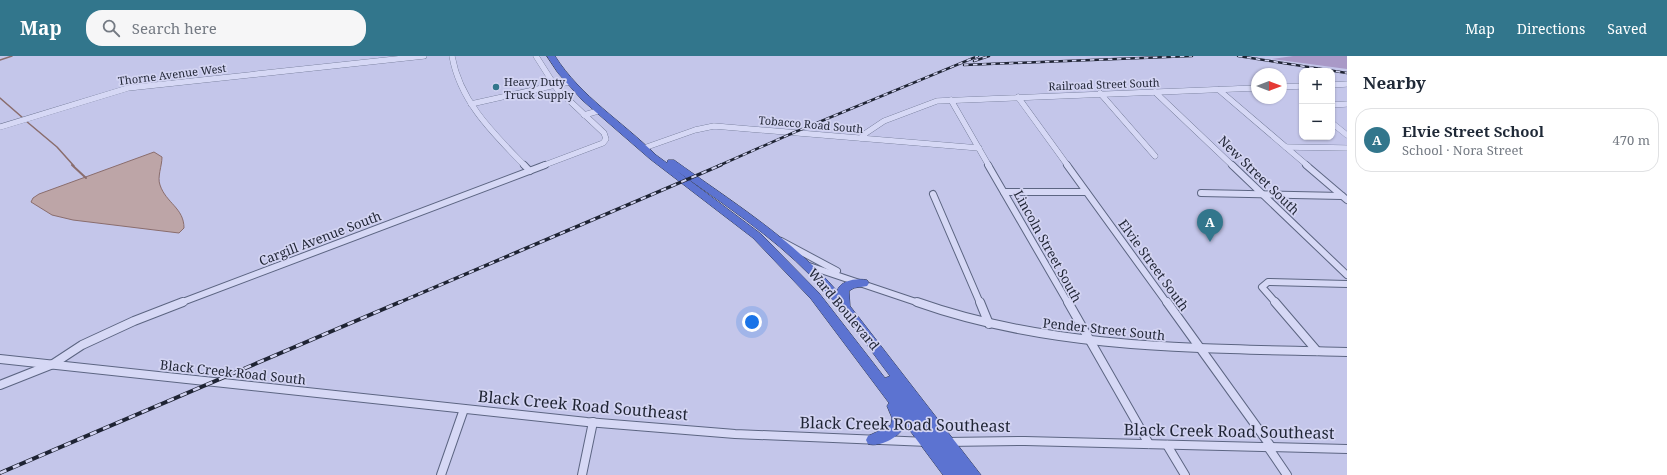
<!DOCTYPE html>
<html lang="en">
<head>
<meta charset="utf-8">
<style>
  body { margin:0; font-family:"Noto Serif",serif; background:#f6f6f7; color:#1f2937 }
  .controls { position:absolute; right:12px; top:12px; display:grid; overflow:hidden; border-radius:8px; box-shadow:0 1px 3px #0004 }
  .controls button { width:36px; height:36px; display:grid; place-items:center; padding:0; border:0; border-bottom:1px solid #e0e1e3; background:#fff; color:#1f2937; font:20px sans-serif }
  .compass { position:absolute; left:1251px; top:12px; width:36px; height:36px; border-radius:50%; background:#fff; box-shadow:0 1px 3px #0004; rotate:90deg }
  .you { position:absolute; left:752px; top:266px; width:14px; height:14px; margin:-10px; border:3px solid #fff; border-radius:50%; background:#1a73e8; box-shadow:0 0 0 6px #1a73e833 }
  .badge { display:grid; place-items:center; width:26px; height:26px; border-radius:50%; background:#32768c; color:#fff; font-size:13px; font-weight:700 }
  .pin { position:absolute; translate:-50% -33px; filter:drop-shadow(0 1px 2px #0008) }
  .pin::after { content:''; position:absolute; top:21px; width:14px; height:12px; background:inherit; clip-path:polygon(0 0,100% 0,50% 100%) }
  .list { margin:0; padding:0; list-style:none }
  h2 { display:flex; justify-content:space-between; align-items:center; height:52px; margin:0; padding:0 16px; font-size:17px }
  h2 small { font-size:13px; font-weight:400; color:#747a83 }
  .list li { display:grid; grid-template-columns:26px 1fr auto; gap:12px; align-items:center; box-sizing:border-box; height:64px; margin:0 8px 8px; padding:0 8px; border:1px solid #e0e1e3; border-radius:16px }
  .list b { display:block; font-size:15px; white-space:nowrap }
  .list p { margin:0; font-size:13px; white-space:nowrap; color:#747a83 }
  .list em { font-size:13px; font-style:normal; color:#747a83 }
  .icon { flex:none; width:22px; height:22px; fill:none; stroke:currentColor; stroke-width:2; stroke-linecap:round; stroke-linejoin:round }
  .map { position:relative; flex:none; width:1347px; height:419px; overflow:hidden }
  header { display:flex; align-items:center; gap:24px; box-sizing:border-box; height:56px; padding:0 20px; background:#32768c; color:#fff }
  header strong { font-size:19px }
  nav { display:flex; gap:22px; margin-inline-start:auto; font-size:14px }
  .search { width:280px; height:36px; background:#f6f6f7; display:flex; align-items:center; gap:10px; box-sizing:border-box; padding:0 14px; border-radius:16px; color:#747a83; font-size:15px }
  main { display:flex }
  aside { flex:1; background:#fff }
  .map>svg:first-child { display:block }
  .green { fill:#a999c7 }
  .water { fill:#bda5a7; stroke:#8a6d6d }
  .lines { fill:none; stroke-linecap:round; stroke-linejoin:round }
  .stream-far1 { stroke:#8a6d6d; stroke-width:1.5 }
  .stream { stroke:#8a6d6d; stroke-width:2 }
  .minor-far2-casing { stroke:#5c6582; stroke-width:6 }
  .minor-far1-casing { stroke:#5c6582; stroke-width:8 }
  .minor-casing { stroke:#5c6582; stroke-width:10 }
  .highway-casing { stroke:#303951; stroke-width:1 }
  .minor-far2 { stroke:#d6d8f5; stroke-width:5.5 }
  .minor-far1 { stroke:#d6d8f5; stroke-width:6 }
  .minor { stroke:#d6d8f5; stroke-width:8 }
  .highway { fill:#5c73d1; fill-rule:evenodd }
  .rail-far2-casing { stroke:#1f2434; stroke-width:2.5 }
  .rail-far1-casing { stroke:#1f2434; stroke-width:3.5 }
  .rail-casing { stroke:#1f2434; stroke-width:4 }
  .rail-far2 { stroke:#d3d4f2; stroke-width:1.5; stroke-dasharray:4.5; stroke-linecap:butt }
  .rail-far1 { stroke:#d3d4f2; stroke-width:2; stroke-dasharray:5.5; stroke-linecap:butt }
  .rail { stroke:#d3d4f2; stroke-width:2.5; stroke-dasharray:7; stroke-linecap:butt }
  .poi-dot { fill:#32768c; stroke:#d3d4f2; stroke-width:1.5 }
  .labels { text-anchor:middle; dominant-baseline:central; stroke-width:3.5; stroke-linejoin:round; paint-order:stroke }
  .far-street-label { font-size:11px; fill:#1f2434; stroke:#d3d4f2 }
  .far-poi-label { font-size:11px; fill:#1f2434; stroke:#d3d4f2; text-anchor:start }
  .street-label { font-size:13px; fill:#1f2434; stroke:#d3d4f2 }
  .near-street-label { font-size:16px; fill:#1f2434; stroke:#d3d4f2 }
</style>
</head>
<body>
<header>
<strong>Map</strong>
<div class="search"><svg class="icon" aria-label="search" viewBox="0 0 24 24"><circle cx="10" cy="10" r="6"/><path d="M15 15l6 6"/></svg>Search here</div>
<nav><a>Map</a><a>Directions</a><a>Saved</a></nav>
</header>
<main>
<div class="map">
<svg width="1347" height="419" viewBox="0 0 1347 419">
  <rect width="100%" height="100%" fill="#c4c6ea"/>
  <path class="green" d="M1293 0H1347V13L1272 3Z"/>
  <path class="water" d="M154 96 162 101C162 110 157 121 160 129 166 147 184 152 184 172L179 177 73 164 52 159 31 146 33 142 39 138Z"/>
  <g class="lines">
    <g class="stream-far1">
      <path d="M0 4 12 0"/>
      <path d="M0 42 23 62"/>
      <path d="M26 65 57 91 74 110"/>
    </g>
    <path class="stream" d="M72 109 86 122"/>
    <defs>
      <g id="minor-far2">
        <path d="M452 0C460 46 494 78 525 110"/>
        <path d="M536 0 557 33 604 77 606 83 603 87 542 110"/>
        <path d="M1332 29 1347 28"/>
        <path d="M1281 31 1302 30"/>
        <path d="M1219 34 1308 110"/>
        <path d="M1155 36 1233 110"/>
        <path d="M1100 37 1155 100"/>
        <path d="M1018 41 1068 110"/>
        <path d="M951 44 989 110"/>
        <path d="M471 48 569 26"/>
        <path d="M1332 49 1347 48"/>
        <path d="M584 59 598 55"/>
        <path d="M1332 67 1347 79"/>
        <path d="M0 71 128 32 424 0"/>
        <path d="M861 82 866 77 884 65 937 45 1257 32"/>
        <path d="M1286 91 1347 92"/>
        <path d="M644 92 695 74 714 70 979 92"/>
      </g>
      <g id="minor-far1">
        <path d="M524 109 530 115"/>
        <path d="M988 109 1068 247"/>
        <path d="M1067 109 1167 247"/>
        <path d="M1232 109 1347 219"/>
        <path d="M1306 109 1347 144"/>
        <path d="M1004 136H1086"/>
        <path d="M1201 137 1342 140"/>
        <path d="M933 138 980 247"/>
        <path d="M781 185 837 215"/>
        <path d="M806 209 919 247"/>
        <path d="M180 247 545 109"/>
        <path d="M1276 247 1262 231 1268 226 1347 228"/>
      </g>
      <g id="minor">
        <path d="M917 246C1055 295 1203 292 1347 296"/>
        <path d="M980 246 989 268"/>
        <path d="M1068 246 1149 388"/>
        <path d="M1167 246 1272 392"/>
        <path d="M1275 246 1317 295"/>
        <path d="M0 303 587 366 735 378 928 386"/>
        <path d="M0 329 53 308 82 289 134 265 183 246"/>
        <path d="M946 386 1025 385 1347 393"/>
        <path d="M1167 389 1185 419"/>
        <path d="M1268 391 1287 419"/>
        <path d="M441 419 464 353"/>
        <path d="M582 419 593 366"/>
      </g>
      <path id="highway" d="M547 0H555C581 41 622 65 656 99L667 107 668 104H674C731 145 791 182 837 235 840 224 858 222 867 224L869 227 867 230 854 232 849 235 850 250 981 419H943L905 368C902 380 880 392 868 388L866 384 868 380 891 369 892 362 887 350 889 347 811 243 753 182 650 103 582 44 558 17ZM677 115C723 148 771 179 811 220 841 250 864 286 890 320L885 322 819 237 761 178Z"/>
    </defs>
    <use href="#minor-far2" class="minor-far2-casing"/>
    <use href="#minor-far1" class="minor-far1-casing"/>
    <use href="#minor" class="minor-casing"/>
    <use href="#highway" class="highway-casing"/>
    <use href="#minor-far2" class="minor-far2"/>
    <use href="#minor-far1" class="minor-far1"/>
    <use href="#minor" class="minor"/>
    <use href="#highway" class="highway"/>
    <defs>
      <g id="rail-far2">
        <path d="M1238 0 1347 17"/>
        <path d="M974 5 989 0"/>
        <path d="M964 9 1192 0"/>
        <path d="M718 110 795 76 978 0"/>
      </g>
      <path id="rail-far1" d="M398 247 721 109"/>
      <path id="rail" d="M0 417 400 246"/>
    </defs>
    <use href="#rail-far2" class="rail-far2-casing"/>
    <use href="#rail-far1" class="rail-far1-casing"/>
    <use href="#rail" class="rail-casing"/>
    <use href="#rail-far2" class="rail-far2"/>
    <use href="#rail-far1" class="rail-far1"/>
    <use href="#rail" class="rail"/>
  </g>
  <circle class="poi-dot" cx="496" cy="31" r="4"/>
  <g class="labels">
    <g class="far-street-label">
      <text transform="translate(172 18) rotate(-7)">Thorne Avenue West</text>
      <text transform="translate(1104 28) rotate(-2)">Railroad Street South</text>
      <text transform="translate(811 68) rotate(5)">Tobacco Road South</text>
    </g>
    <g class="far-poi-label">
      <text x="504" y="25">Heavy Duty<tspan x="504" dy="13">Truck Supply</tspan></text>
    </g>
    <g class="street-label">
      <text transform="translate(1259 119) rotate(44)">New Street South</text>
      <text transform="translate(320 182) rotate(-21)">Cargill Avenue South</text>
      <text transform="translate(1048 190) rotate(61)">Lincoln Street South</text>
      <text transform="translate(1154 209) rotate(54)">Elvie Street South</text>
      <text transform="translate(844 253) rotate(50)">Ward Boulevard</text>
      <text transform="translate(1104 273) rotate(6)">Pender Street South</text>
      <text transform="translate(233 316) rotate(6)">Black Creek Road South</text>
    </g>
    <g class="near-street-label">
      <text transform="translate(583 349) rotate(5)">Black Creek Road Southeast</text>
      <text transform="translate(905 368) rotate(1)">Black Creek Road Southeast</text>
      <text transform="translate(1229 375) rotate(1)">Black Creek Road Southeast</text>
    </g>
  </g>
</svg>
<div class="controls">
<button>+</button>
<button>−</button>
</div>
<svg class="compass" viewBox="-18 -18 36 36"><path d="M0-13l5 13h-10z" fill="#e53935"/><path d="M0 13l5-13h-10z" fill="#747a83"/></svg>
<div class="you"></div>
<div class="pin badge" style="left:1210px;top:186px">A</div>
</div>
<aside>
<h2>Nearby<small></small></h2>
<ul class="list">
<li><span class="badge">A</span><div><b>Elvie Street School</b><p>School · Nora Street</p></div><em>470 m</em></li>
</ul>
</aside>
</main>
</body>
</html>
